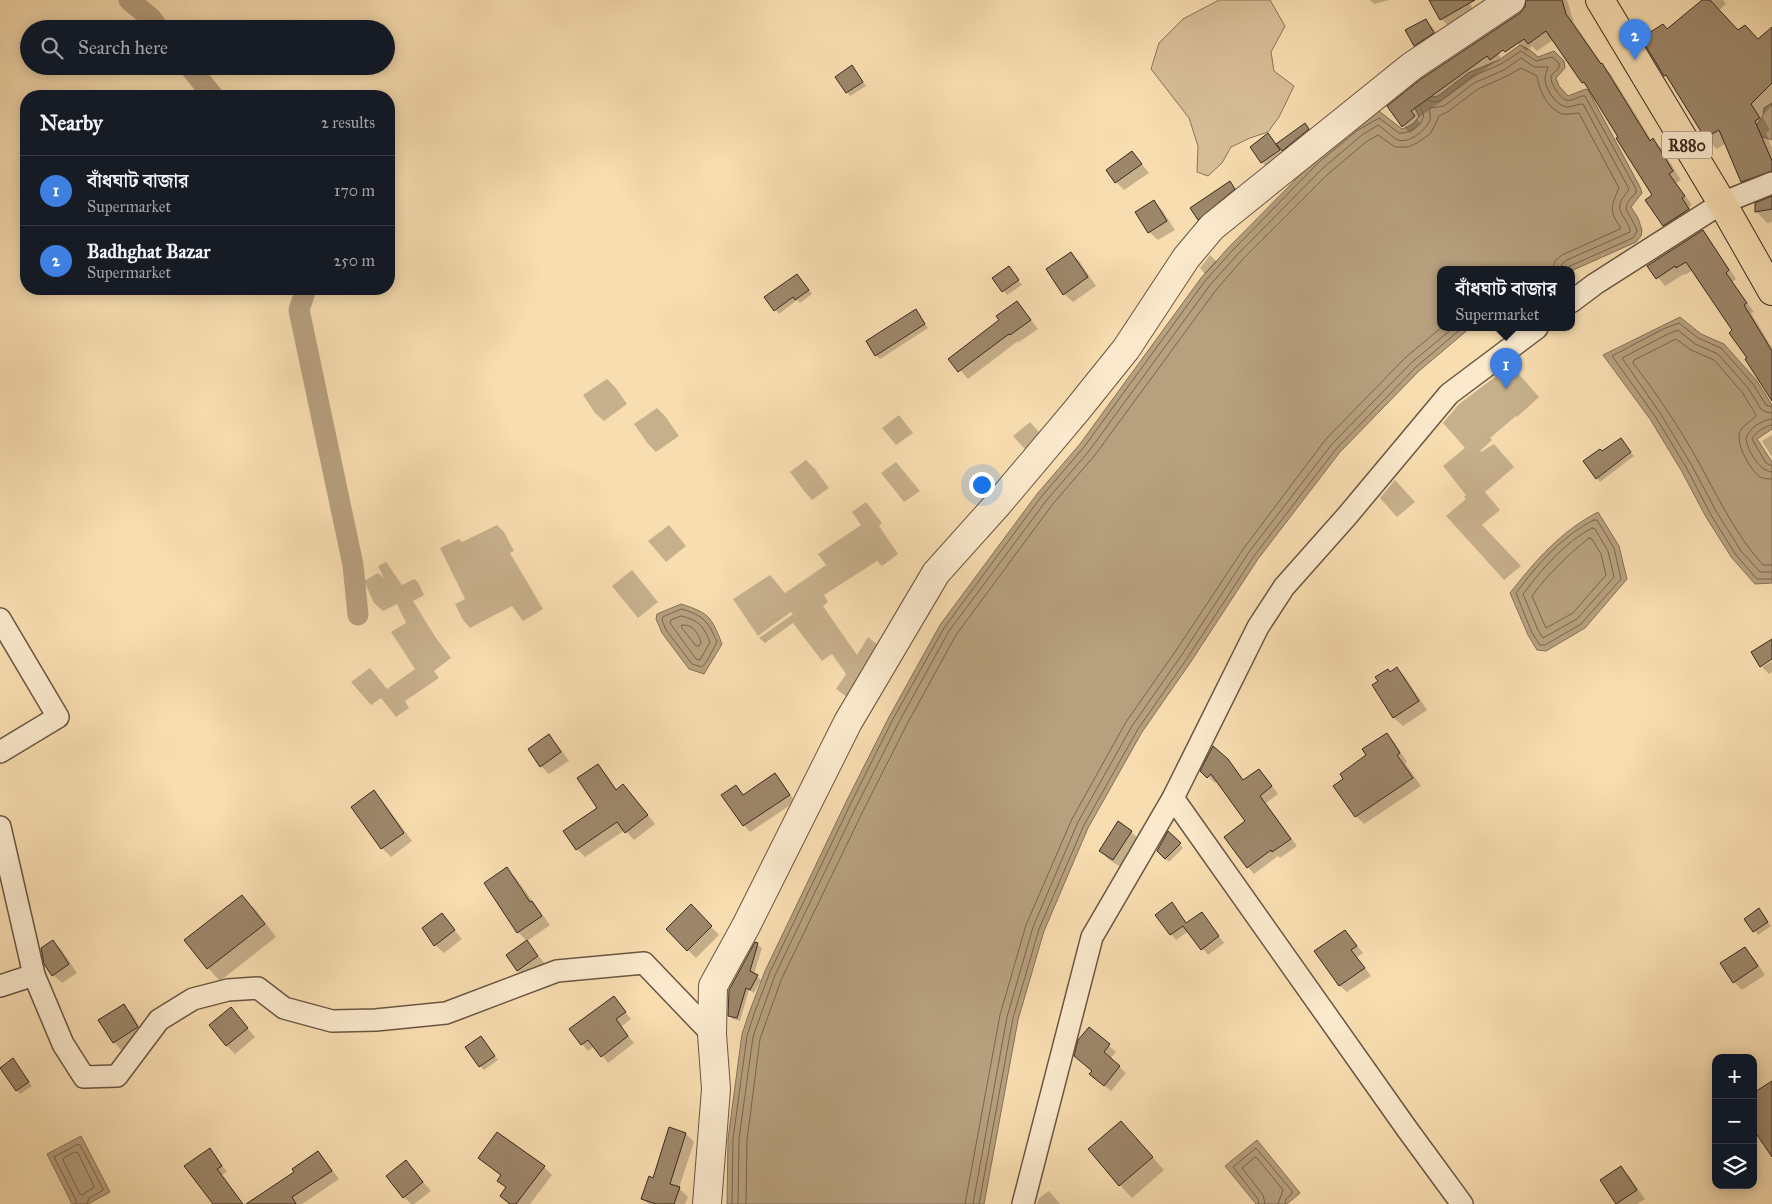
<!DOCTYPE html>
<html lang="en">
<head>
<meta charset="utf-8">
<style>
  body { margin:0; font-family:"IM FELL Great Primer","Noto Serif Bengali",serif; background:#242831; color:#f1f3f6 }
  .controls { position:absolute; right:15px; bottom:15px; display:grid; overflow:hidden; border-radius:10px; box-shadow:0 2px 12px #0003 }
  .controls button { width:45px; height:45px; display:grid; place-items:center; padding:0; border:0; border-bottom:1px solid #363941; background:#171b24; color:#f1f3f6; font:25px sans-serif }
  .you { position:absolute; left:981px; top:484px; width:18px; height:18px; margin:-12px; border:4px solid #fff; border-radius:50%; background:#1a73e8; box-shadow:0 0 0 8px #1a73e833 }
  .badge { display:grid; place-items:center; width:32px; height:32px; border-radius:50%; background:#c59692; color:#fff; font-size:16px; font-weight:700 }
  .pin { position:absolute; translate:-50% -41px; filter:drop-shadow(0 1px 2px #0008) }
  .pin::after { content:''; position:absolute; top:26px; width:18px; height:15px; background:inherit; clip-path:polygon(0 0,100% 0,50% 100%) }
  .popup { position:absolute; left:1437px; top:266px; width:138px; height:65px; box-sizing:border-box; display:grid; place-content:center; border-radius:10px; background:#171b24; filter:drop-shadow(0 1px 4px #0005); font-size:16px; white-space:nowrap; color:#9ea1a6 }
  .popup b { font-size:19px; color:#f1f3f6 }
  .popup::after { content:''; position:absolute; left:50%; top:100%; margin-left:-10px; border:10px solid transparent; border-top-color:#171b24 }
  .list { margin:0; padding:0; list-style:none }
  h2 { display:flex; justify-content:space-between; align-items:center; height:65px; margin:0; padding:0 20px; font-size:21px }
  h2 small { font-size:16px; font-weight:400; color:#9ea1a6 }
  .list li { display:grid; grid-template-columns:32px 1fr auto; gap:15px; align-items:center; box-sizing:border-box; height:70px; padding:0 20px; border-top:1px solid #363941 }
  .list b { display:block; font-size:19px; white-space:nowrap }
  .list p { margin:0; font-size:16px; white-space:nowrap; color:#9ea1a6 }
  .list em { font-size:16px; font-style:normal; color:#9ea1a6 }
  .icon { flex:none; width:28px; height:28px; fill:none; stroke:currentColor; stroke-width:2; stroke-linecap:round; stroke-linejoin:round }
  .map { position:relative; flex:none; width:1772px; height:1204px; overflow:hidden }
  .search { position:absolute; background:#171b24; box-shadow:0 2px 12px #0003; left:20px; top:20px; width:375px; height:55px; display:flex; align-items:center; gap:12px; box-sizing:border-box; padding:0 18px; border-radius:28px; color:#9ea1a6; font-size:19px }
  .panel { position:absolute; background:#171b24; box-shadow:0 2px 12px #0003; left:20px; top:90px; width:375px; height:205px; border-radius:20px }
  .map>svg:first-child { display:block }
  .green { fill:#d8be97; stroke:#89745a }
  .water { fill:#b7a07e; stroke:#857058 }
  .shadow { fill:#0003 }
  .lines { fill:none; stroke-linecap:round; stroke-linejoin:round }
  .shore { stroke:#78644e; stroke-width:1 }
  .canal { stroke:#b7a07e; stroke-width:21 }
  .building { fill:#9d876a; stroke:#3a291e }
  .minor-casing { stroke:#6a5642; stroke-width:24 }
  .tertiary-casing { stroke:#6a5642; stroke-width:30 }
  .primary-casing { stroke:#3a291e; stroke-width:30 }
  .minor { stroke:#fae9cc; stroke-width:21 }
  .tertiary { stroke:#fae9cc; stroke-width:28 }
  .primary { stroke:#f8ddb0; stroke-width:28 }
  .labels { text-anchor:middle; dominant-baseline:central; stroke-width:4.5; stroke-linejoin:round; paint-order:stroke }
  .shield { fill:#fae9cc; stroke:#746352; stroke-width:1 }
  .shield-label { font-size:16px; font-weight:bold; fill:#3a291e }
</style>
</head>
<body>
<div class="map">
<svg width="1772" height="1204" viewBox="0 0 1772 1204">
  <rect width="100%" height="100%" fill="#f8ddb0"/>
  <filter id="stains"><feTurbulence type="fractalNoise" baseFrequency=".004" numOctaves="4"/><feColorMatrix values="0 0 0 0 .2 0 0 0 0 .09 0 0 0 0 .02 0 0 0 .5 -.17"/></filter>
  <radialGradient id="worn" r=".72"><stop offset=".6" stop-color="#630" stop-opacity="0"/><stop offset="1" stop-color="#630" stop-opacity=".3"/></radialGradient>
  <path class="green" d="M1219 0H1270L1285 26 1271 52 1274 71 1294 86 1279 117 1268 132 1250 138 1231 147 1222 163 1208 176 1197 172 1198 146 1189 118 1151 69 1159 43 1183 19Z"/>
  <g class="water">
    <path d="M1520 45 1530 50 1538 57 1554 51 1564 61 1565 68 1556 78 1559 86 1568 96 1586 89 1588 90 1640 187 1642 193 1631 207 1638 218 1642 230 1641 236 1636 242 1571 271 1441 270V328H1470L1419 371 1340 452 1258 559 1190 663 1142 732 1088 828 1044 931 1018 1020 984 1204H727L728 1139 742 1034 749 1013 765 971 846 802 889 717 940 625 1037 494 1080 444 1201 278 1229 247 1315 160 1355 126 1379 111 1402 129C1409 127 1415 123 1419 116L1415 109 1406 97 1429 94 1433 97 1438 96 1468 73 1499 60Z"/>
    <path d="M1772 103V140L1760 136 1755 127 1763 116 1764 108Z"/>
    <path d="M1680 317 1701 334 1724 344 1757 381 1772 405V429L1757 439 1772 462V583L1755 584 1732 558 1706 517 1681 470 1650 419 1603 355Z"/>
    <path d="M1598 512 1619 546 1627 579 1585 628 1546 651 1537 650 1528 635 1510 593C1535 561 1561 531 1598 512Z"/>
    <path d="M681 604C709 613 711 616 722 644L704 674 689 669 662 633 656 619 657 614Z"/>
    <path d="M81 1136 110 1192 88 1204H72L47 1154Z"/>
    <path d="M1257 1140 1300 1193 1287 1204H1256L1225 1166Z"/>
  </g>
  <g class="shadow">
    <path d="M1370 0H1389L1374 4Z"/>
    <path d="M1431 0H1468L1475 13 1450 27 1441 19Z"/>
    <path d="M1527 0H1567L1574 23 1604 67 1610 73 1652 141 1653 140 1661 148 1681 180 1676 183 1692 205 1689 207 1696 218 1672 233 1664 225 1653 196 1620 138 1590 90 1583 83 1553 40 1537 51 1532 46 1526 51 1518 43 1520 14 1526 8Z"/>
    <path d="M1704 0H1723L1726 4 1719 10 1739 32 1758 40 1772 33V106L1762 116 1770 130 1766 133 1772 148V186L1753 193 1742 181 1726 143 1717 149 1706 138 1673 83 1665 75 1668 30Z"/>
    <path d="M1426 21 1434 29 1441 41 1423 53 1415 45Z"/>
    <path d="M1493 44 1501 58 1417 119 1421 124 1410 133 1403 126 1389 106Z"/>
    <path d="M856 71 866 86 850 96 847 92Z"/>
    <path d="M1304 125 1312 133 1286 154 1280 148 1279 149 1283 154 1266 166 1262 162 1276 145Z"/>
    <path d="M1132 152 1149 173 1124 190 1116 182Z"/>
    <path d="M1230 183 1238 193 1202 223 1198 219Z"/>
    <path d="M1772 197V222L1767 223 1756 211Z"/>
    <path d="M1154 202 1162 210 1175 230 1158 240 1149 232Z"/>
    <path d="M1703 232 1710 240 1736 279 1732 282 1754 312 1751 313 1772 348V399L1734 331 1693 270 1685 275 1684 274 1665 286 1649 266Z"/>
    <path d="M1070 253 1079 261 1096 286 1073 302 1064 294Z"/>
    <path d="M1210 255 1217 262 1205 274 1200 268Z"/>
    <path d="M1009 268 1022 285 1007 295 994 278Z"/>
    <path d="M801 279 812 294 800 303 797 300 779 314 766 297Z"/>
    <path d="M1017 302 1038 329 1019 342 1018 341 968 379 950 359 1001 321Z"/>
    <path d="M916 311 928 328 880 359 876 355Z"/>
    <path d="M1511 365 1539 397 1517 417 1516 416 1490 438 1492 440 1480 451 1481 452 1494 444 1514 467 1485 492 1500 510 1482 525 1521 566 1504 580 1446 516 1466 499 1464 497 1466 495 1443 466 1465 448 1443 423 1459 404Z"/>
    <path d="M607 379 615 387 627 404 604 421 595 413 583 395Z"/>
    <path d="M657 408 665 416 679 436 656 452 648 444 634 424Z"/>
    <path d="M899 415 913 433 896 445 882 428Z"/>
    <path d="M1030 422 1046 440 1032 457 1013 436Z"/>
    <path d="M1772 435V457L1762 441Z"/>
    <path d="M1621 439 1634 456 1600 482 1585 462 1602 453Z"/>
    <path d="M806 460 815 469 829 488 812 500 804 491 790 472Z"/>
    <path d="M896 462 920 491 904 502 881 473Z"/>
    <path d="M1395 480 1415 502 1397 517 1380 498Z"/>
    <path d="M866 502 882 523 879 526 898 554 882 566 877 561 824 595 828 602 823 606 857 655 868 637 883 649 852 701 836 689 846 674 832 654 822 661 793 623 765 643 759 638 793 614 791 612 758 636 733 599 770 575 785 593 826 565 818 554 861 525 852 512Z"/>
    <path d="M497 525 504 532 514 551 510 553 543 609 523 621 512 606 470 628 463 620 455 604 465 599 440 548 459 539 462 542Z"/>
    <path d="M669 525 686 546 666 562 648 541Z"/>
    <path d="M386 562 402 585 414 579 418 582 424 595 413 601 436 638 451 658 434 671 439 678 405 701 409 708 396 717 381 698 371 705 351 682 370 668 387 689 415 669 391 632 406 623 397 604 383 611 374 603 364 581 378 573 384 578 378 566Z"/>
    <path d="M632 570 658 602 638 618 612 586Z"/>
    <path d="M1772 661V672L1769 674 1762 667Z"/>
    <path d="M1397 669 1405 677 1427 710 1403 726 1394 718 1373 686Z"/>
    <path d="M1387 734 1395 743 1407 762 1405 763 1421 786 1364 824 1356 816 1345 779Z"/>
    <path d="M549 736 557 744 569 761 549 774 541 766 529 750Z"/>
    <path d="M1227 760 1244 781 1259 770 1266 777 1278 794 1266 803 1297 846 1280 858 1278 856 1254 874 1248 867 1247 821 1217 781 1215 783 1202 771Z"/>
    <path d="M598 766 606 774 617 790 623 786 631 794 655 824 634 840 625 830 585 857 577 849 565 831 599 808Z"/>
    <path d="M775 775 782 782 795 802 750 832 744 825 736 787 744 795Z"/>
    <path d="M374 792 382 800 412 841 391 857 382 848 352 807Z"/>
    <path d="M1118 823 1131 832 1140 840 1122 868 1108 859 1100 851Z"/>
    <path d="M1169 833 1183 848 1169 862 1158 851Z"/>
    <path d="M507 869 515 877 550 925 527 941 518 932 485 883Z"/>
    <path d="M242 897 255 909 276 937 220 981 208 968Z"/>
    <path d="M1172 904 1187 924 1202 914 1224 943 1208 955 1189 931 1176 940 1171 934Z"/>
    <path d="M691 906 719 935 696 958 667 929Z"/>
    <path d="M1762 914 1771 926 1758 935 1746 919Z"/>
    <path d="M442 915 462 939 444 953 435 945Z"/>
    <path d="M1347 933 1363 953 1357 957 1371 976 1347 992 1340 986 1316 951Z"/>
    <path d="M52 941 61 949 77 973 62 983 53 975 45 963Z"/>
    <path d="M527 942 546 965 526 979 518 971 508 956Z"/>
    <path d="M756 944 762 948 754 974 761 980 754 993 749 990 740 1021 733 1019 729 1015Z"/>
    <path d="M1744 948 1753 957 1765 975 1742 990 1734 982Z"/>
    <path d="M620 1005 631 1019 621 1027 634 1043 608 1063 595 1046 588 1051 582 1044Z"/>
    <path d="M124 1006 132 1014 145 1036 122 1051 114 1042Z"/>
    <path d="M231 1009 255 1037 235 1054 226 1045Z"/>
    <path d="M1089 1029 1116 1052 1110 1059 1126 1073 1111 1091 1098 1081 1093 1072Z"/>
    <path d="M481 1037 498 1060 484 1070 480 1066Z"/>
    <path d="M13 1060 32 1086 20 1094 17 1090Z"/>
    <path d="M1121 1122 1164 1170 1132 1198 1120 1185Z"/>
    <path d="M686 1134 694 1142 679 1188 688 1197 685 1204H648L642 1198Z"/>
    <path d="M210 1149 227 1172 222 1175 243 1204H214Z"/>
    <path d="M318 1153 326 1161 339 1179 302 1204H274L296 1172Z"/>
    <path d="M480 1158 544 1167 552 1175 530 1204H509L501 1196 507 1188 499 1180 502 1177Z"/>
    <path d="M406 1162 431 1191 414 1204H411L404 1197 388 1176Z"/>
    <path d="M1620 1167 1629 1176 1645 1199 1637 1204H1617L1601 1180Z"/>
    <path d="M1049 1191 1060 1204H1037L1039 1198Z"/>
  </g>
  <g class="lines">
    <g class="shore">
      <path d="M1429 100 1433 102 1441 101 1471 77 1501 64 1521 51 1536 61 1552 57 1559 63V68C1557 70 1552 73 1551 77 1550 83 1560 98 1566 100 1573 102 1579 95 1585 96L1636 189V193C1617 210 1631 212 1637 231L1633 238 1570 266 1566 270"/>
      <path d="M1772 407 1766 405 1753 384 1721 348 1698 338 1679 323 1663 329 1612 356 1655 416 1686 467 1711 515 1736 555 1757 579H1772"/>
      <path d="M1772 413 1766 412 1761 409 1748 388 1718 354 1695 344 1678 330 1666 335 1622 358 1660 413 1691 464 1716 511 1741 551 1760 572H1772"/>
      <path d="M1772 419C1761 420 1748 429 1746 439 1748 451 1759 471 1772 472"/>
      <path d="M1772 425C1765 426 1754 433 1752 439L1766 463 1772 466"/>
      <path d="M1772 479C1768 479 1764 479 1760 477 1750 470 1735 443 1740 431 1744 424 1753 421 1756 415L1742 392 1714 360 1691 350 1676 339 1634 360 1633 363C1657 394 1679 427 1698 461 1718 497 1735 534 1763 565H1772"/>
      <path d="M1594 520H1597L1614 548 1621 579 1581 624 1545 645H1540L1532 633 1516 593C1537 565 1562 536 1594 520Z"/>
      <path d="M1592 528 1595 529 1608 551 1614 577 1577 619 1543 638 1538 630 1523 594C1541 570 1565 542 1592 528Z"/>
      <path d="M1589 538 1592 539 1601 554 1606 575 1573 613 1546 628 1532 596C1548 574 1568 555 1589 538Z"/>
      <path d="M682 609C704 616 708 621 717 642L707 661 702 667 692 664 666 630 662 620 663 617Z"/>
      <path d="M682 616C699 621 703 625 710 642L700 660 696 659 670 623 671 620Z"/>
      <path d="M682 625C693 624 698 633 701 642L699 646H696L682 628Z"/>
      <path d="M75 1152 78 1153 94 1186 93 1188 82 1195 80 1194 63 1160 64 1158Z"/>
      <path d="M76 1204V1200L54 1157 78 1144 80 1145 103 1189 102 1191 89 1198 87 1204"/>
      <path d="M732 1204 733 1139 747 1036 754 1014 770 972 850 805 893 719 944 628 1041 497 1084 447 1205 281 1232 251 1318 163 1358 130 1379 118 1399 133C1407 134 1421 127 1423 118 1425 114 1421 110 1420 106"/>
      <path d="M738 1204 739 1139 753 1037 760 1017 775 975 856 807 899 722 949 631 1046 501 1089 451 1210 285 1237 255 1323 168 1362 135 1378 125C1385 129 1391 137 1398 140 1409 144 1426 130 1430 120 1431 116 1429 112 1430 108L1444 106 1474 83 1504 70 1521 58 1534 67H1548C1547 71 1545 74 1545 79 1545 88 1556 106 1567 107 1572 107 1578 104 1583 104L1629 189C1627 193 1624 196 1622 199 1614 213 1630 220 1630 232L1567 260 1562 264 1560 270"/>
      <path d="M746 1204 747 1140 760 1039 767 1019 782 978 863 811 906 726 956 635 1052 505 1095 455 1216 290 1242 260 1328 174 1366 142 1378 135 1395 147H1408L1417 143 1430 134 1435 125 1439 116 1449 111 1478 89 1507 76 1521 68 1537 76C1539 90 1548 110 1563 114 1569 115 1574 113 1579 113L1619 188C1612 204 1608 211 1620 226V229L1562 255 1555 261 1552 270"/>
      <path d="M965 1204 1000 1015 1026 925 1072 819 1126 722 1175 652 1244 548 1326 439 1406 357 1441 328"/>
      <path d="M973 1204 1007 1017 1033 927 1078 822 1132 726 1181 656 1249 552 1332 444 1411 363 1453 328"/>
      <path d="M979 1204 1013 1018 1039 929 1084 825 1138 729 1186 660 1254 556 1336 449 1416 367 1462 328"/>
      <path d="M1259 1204 1258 1199 1233 1167 1256 1148 1292 1191V1194L1286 1199 1285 1204"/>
      <path d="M1265 1204 1263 1195 1242 1168 1255 1157 1257 1158 1283 1190 1278 1204"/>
    </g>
    <g class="canal">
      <path d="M129 0 151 18 159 29"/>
      <path d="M189 66 213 96"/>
      <path d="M306 289 299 310 353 565 358 615"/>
    </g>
  </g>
  <g class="building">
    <path d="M1429 0H1475L1440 20Z"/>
    <path d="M1526 0H1562L1566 14 1601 64 1602 63 1650 141 1653 138 1673 171 1669 174 1685 196 1682 198 1689 209 1663 226 1645 200 1652 195 1616 138 1618 137 1584 82 1582 83 1546 31 1528 44 1524 39 1505 52 1503 50 1490 60 1487 56 1411 111 1415 116 1402 127 1387 106 1421 79 1520 13 1525 7Z"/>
    <path d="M1702 0H1710L1738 30 1745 25 1758 39 1772 27V83L1751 104 1760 118 1755 121 1772 161V171L1741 182 1719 130 1705 138 1666 75 1664 76 1641 38 1663 24 1667 29Z"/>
    <path d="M1426 19 1434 33 1414 46 1405 30Z"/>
    <path d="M852 65 863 82 846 93 835 77Z"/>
    <path d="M1305 123 1309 129 1282 151 1276 144Z"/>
    <path d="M1268 133 1280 150 1261 163 1250 147Z"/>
    <path d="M1132 151 1142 164 1115 183 1106 170Z"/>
    <path d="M1230 181 1235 189 1198 220 1190 208Z"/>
    <path d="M1772 196V209L1755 212V203Z"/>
    <path d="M1154 200 1167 221 1148 233 1135 212Z"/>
    <path d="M1703 230 1729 270 1726 273 1747 303 1744 305 1772 351V401L1745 359 1747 358 1729 333 1732 330 1686 262 1676 268 1675 266 1656 279 1647 266Z"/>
    <path d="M1071 252 1088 277 1063 295 1046 269Z"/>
    <path d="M1009 266 1019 280 1002 292 992 278Z"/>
    <path d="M797 274 809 290 795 300 793 297 774 311 764 297Z"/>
    <path d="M1017 301 1031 320 1010 335 1009 334 958 372 948 359 999 320 996 316Z"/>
    <path d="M916 309 925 324 875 356 866 341Z"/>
    <path d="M1621 438 1631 452 1596 479 1583 461 1600 449 1602 451Z"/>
    <path d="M1772 639V659L1760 667 1751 652Z"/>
    <path d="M1397 667 1419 701 1393 718 1372 685 1378 681 1375 677 1388 669 1390 672Z"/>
    <path d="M1387 733 1400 753 1397 755 1413 778 1355 817 1333 786 1343 779 1340 774 1366 755 1362 749Z"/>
    <path d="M549 734 561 752 540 767 528 749Z"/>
    <path d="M1213 746 1228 759 1243 780 1259 769 1272 786 1260 796 1291 839 1272 852 1271 850 1247 868 1224 837 1245 821 1211 774 1207 778 1200 771Z"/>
    <path d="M598 764 616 790 623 784 648 815 625 833 617 822 576 850 563 831 597 808 577 778Z"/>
    <path d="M775 773 790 795 743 826 721 795 736 785 743 795Z"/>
    <path d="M374 790 404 833 381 849 351 807Z"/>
    <path d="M1118 821 1132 831 1113 860 1099 851Z"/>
    <path d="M1168 831 1181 843 1165 859 1157 851Z"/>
    <path d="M507 867 530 902 532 901 542 916 517 933 484 883Z"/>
    <path d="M242 895 265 924 207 969 184 940Z"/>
    <path d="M1172 902 1186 923 1202 912 1219 936 1201 950 1183 926 1170 935 1155 915Z"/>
    <path d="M691 904 712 926 687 951 666 929Z"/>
    <path d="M1759 908 1768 922 1753 932 1744 919Z"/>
    <path d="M442 913 455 930 434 946 422 928Z"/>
    <path d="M1345 930 1357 946 1351 950 1365 968 1339 986 1314 951Z"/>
    <path d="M53 940 69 964 52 976 44 964 41 948Z"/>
    <path d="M527 940 538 956 517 971 506 955Z"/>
    <path d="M755 942 758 943 750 971 758 975 750 990 746 988 737 1018 728 1016 729 990Z"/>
    <path d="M1745 947 1758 966 1733 983 1720 963Z"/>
    <path d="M614 996 626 1012 616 1019 628 1036 601 1057 588 1040 581 1045 569 1029Z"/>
    <path d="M124 1004 138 1027 113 1043 98 1020Z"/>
    <path d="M231 1007 248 1028 226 1046 209 1025Z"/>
    <path d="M1089 1027 1110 1044 1104 1052 1120 1066 1104 1086 1089 1074 1092 1071 1074 1056 1078 1040Z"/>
    <path d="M481 1036 495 1056 479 1067 465 1047Z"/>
    <path d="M13 1058 29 1082 16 1091 0 1068Z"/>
    <path d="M1772 1081V1157L1753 1129V1093Z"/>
    <path d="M1121 1121 1153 1157 1119 1186 1088 1149Z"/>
    <path d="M669 1127 686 1133 670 1184 680 1187 674 1204H656L641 1199 649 1176 653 1178Z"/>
    <path d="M497 1132 545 1166 516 1204H510L500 1196 506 1187 497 1181 501 1175 478 1158Z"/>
    <path d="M210 1148 222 1166 217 1169 243 1204H213L184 1166Z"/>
    <path d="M318 1151 332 1171 292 1197 296 1204H246L294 1172 292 1169Z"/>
    <path d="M406 1160 423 1182 403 1198 386 1176Z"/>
    <path d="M1621 1166 1637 1190 1616 1204 1600 1180Z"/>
  </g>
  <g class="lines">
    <defs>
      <g id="minor">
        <path d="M1571 302 1595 284 1722 203 1772 183"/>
        <path d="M0 619 58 717 0 752"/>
        <path d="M1173 798 1407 1129 1462 1204"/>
        <path d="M0 827 34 975 63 1044 84 1077 117 1076 159 1020 193 999 228 990 258 988 284 1008 332 1021 376 1020 446 1013 557 971 644 963 712 1034"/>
        <path d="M0 986 34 975"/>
        <path d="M1023 1204 1092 937 1173 798 1258 627 1284 587 1347 516 1449 394 1537 328"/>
      </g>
      <path id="tertiary" d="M707 1204 716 1089 712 1034 713 986 746 926 848 722 936 573 997 505 1077 410 1126 349 1186 258 1212 227 1412 66 1511 0"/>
      <path id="primary" d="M1600 0 1722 203 1772 291"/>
    </defs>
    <use href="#minor" class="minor-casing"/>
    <use href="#tertiary" class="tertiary-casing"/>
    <use href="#primary" class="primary-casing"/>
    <use href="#minor" class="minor"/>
    <use href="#tertiary" class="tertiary"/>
    <use href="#primary" class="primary"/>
  </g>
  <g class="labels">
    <rect class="shield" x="1662" y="131.5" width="50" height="27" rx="4"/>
    <g class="shield-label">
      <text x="1687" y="145">R880</text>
    </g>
  </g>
  <rect width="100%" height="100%" filter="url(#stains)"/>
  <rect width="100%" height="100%" fill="url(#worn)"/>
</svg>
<div class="controls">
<button>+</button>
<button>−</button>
<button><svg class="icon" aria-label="layers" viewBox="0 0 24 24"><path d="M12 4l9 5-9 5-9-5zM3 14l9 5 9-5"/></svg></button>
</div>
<div class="you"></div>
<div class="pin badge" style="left:1506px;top:389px;background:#3f7fe0">1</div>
<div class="popup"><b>বাঁধঘাট বাজার</b>Supermarket</div>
<div class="pin badge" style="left:1635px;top:60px;background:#3f7fe0">2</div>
<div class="search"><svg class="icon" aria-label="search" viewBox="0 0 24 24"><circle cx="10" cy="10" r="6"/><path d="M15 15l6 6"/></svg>Search here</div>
<section class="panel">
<h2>Nearby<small>2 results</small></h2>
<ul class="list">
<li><span class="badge" style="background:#3f7fe0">1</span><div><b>বাঁধঘাট বাজার</b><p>Supermarket</p></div><em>170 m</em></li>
<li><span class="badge" style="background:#3f7fe0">2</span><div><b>Badhghat Bazar</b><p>Supermarket</p></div><em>250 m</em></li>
</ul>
</section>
</div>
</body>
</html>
